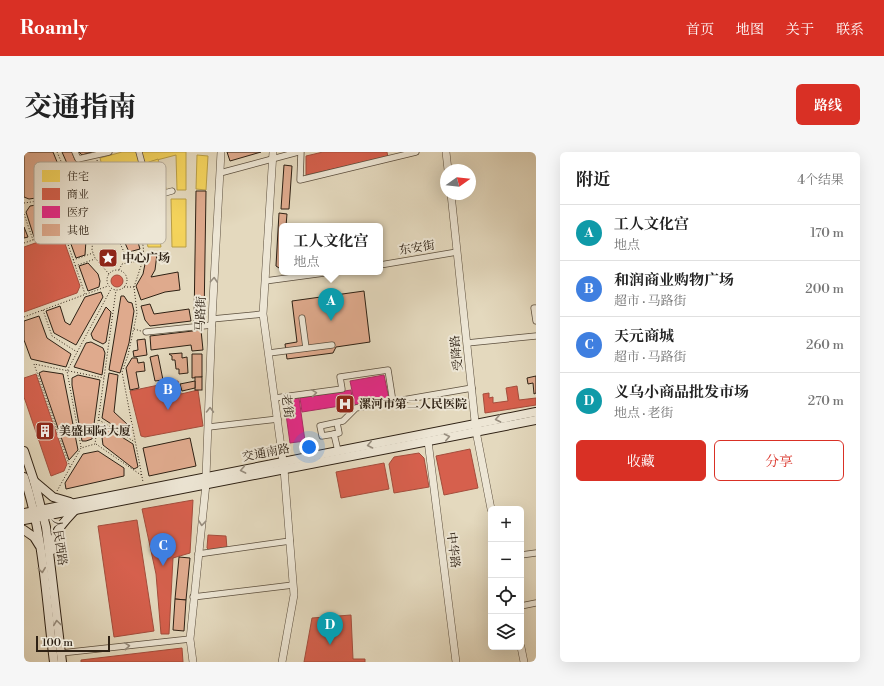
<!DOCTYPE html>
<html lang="zh">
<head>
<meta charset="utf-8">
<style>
  body { margin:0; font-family:"Libre Bodoni","Noto Serif SC",serif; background:#f6f6f6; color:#222 }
  .controls { position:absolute; right:12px; bottom:12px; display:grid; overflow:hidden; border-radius:6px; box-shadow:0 4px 16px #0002 }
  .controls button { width:36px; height:36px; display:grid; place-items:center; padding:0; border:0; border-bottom:1px solid #e0e0e0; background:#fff; color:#222; font:20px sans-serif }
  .compass { position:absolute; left:416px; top:12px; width:36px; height:36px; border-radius:50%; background:#fff; box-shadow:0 4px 16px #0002; rotate:75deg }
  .scale { position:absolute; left:12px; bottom:10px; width:74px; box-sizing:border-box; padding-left:4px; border:2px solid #2e2114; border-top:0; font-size:11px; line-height:14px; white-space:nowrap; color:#2e2114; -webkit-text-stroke:3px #ede6d5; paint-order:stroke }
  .you { position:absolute; left:285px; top:295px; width:14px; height:14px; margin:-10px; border:3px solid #fff; border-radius:50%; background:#1a73e8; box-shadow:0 0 0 6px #1a73e833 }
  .badge { display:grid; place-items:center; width:26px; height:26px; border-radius:50%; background:#d93025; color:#fff; font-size:13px; font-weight:700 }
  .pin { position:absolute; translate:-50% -33px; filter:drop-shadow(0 1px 2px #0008) }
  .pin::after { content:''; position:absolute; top:21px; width:14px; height:12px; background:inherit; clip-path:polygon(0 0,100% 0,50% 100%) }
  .popup { position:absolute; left:255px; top:71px; width:104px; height:52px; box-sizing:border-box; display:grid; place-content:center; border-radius:6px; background:#fff; filter:drop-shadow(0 1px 3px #0005); font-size:13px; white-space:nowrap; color:#767676 }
  .popup b { font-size:15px; color:#222 }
  .popup::after { content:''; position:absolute; left:50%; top:100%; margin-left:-8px; border:8px solid transparent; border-top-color:#fff }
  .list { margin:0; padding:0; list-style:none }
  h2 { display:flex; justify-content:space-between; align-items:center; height:52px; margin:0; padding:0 16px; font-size:17px }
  h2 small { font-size:13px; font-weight:400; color:#767676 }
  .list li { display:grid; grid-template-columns:26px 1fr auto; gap:12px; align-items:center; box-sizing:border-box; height:56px; padding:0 16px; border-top:1px solid #e0e0e0 }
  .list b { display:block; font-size:15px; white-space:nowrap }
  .list p { margin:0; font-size:13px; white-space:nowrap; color:#767676 }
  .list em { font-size:13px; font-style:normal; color:#767676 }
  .actions { display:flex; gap:8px; padding:12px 16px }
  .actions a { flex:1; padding:9px 0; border:1px solid #d93025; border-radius:6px; text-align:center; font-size:14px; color:#d93025 }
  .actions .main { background:#d93025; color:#fff }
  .icon { flex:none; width:22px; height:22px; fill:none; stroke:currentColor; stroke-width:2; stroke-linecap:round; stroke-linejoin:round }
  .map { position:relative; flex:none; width:512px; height:510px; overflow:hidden; border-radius:6px }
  header { display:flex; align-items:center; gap:24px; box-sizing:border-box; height:56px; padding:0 20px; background:#d93025; color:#fff }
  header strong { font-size:19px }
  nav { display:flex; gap:22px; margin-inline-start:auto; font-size:14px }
  .intro { display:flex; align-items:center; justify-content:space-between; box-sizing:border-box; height:96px; padding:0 24px }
  h1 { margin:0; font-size:28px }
  .button { padding:10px 18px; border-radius:6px; background:#d93025; color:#fff; font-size:14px; font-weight:700 }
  main { display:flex; gap:24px; padding:0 24px }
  aside { flex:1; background:#fff; border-radius:6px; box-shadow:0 4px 16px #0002 }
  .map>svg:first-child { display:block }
  .homes { fill:#f6d55c; stroke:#ba9f46 }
  .shops { fill:#d6604d; stroke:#a44d3c }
  .health { fill:#e7298a; stroke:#b02767 }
  .building { fill:#dfaa8d; stroke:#2e2114 }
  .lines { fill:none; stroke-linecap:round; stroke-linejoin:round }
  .minor-casing { stroke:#5c4f3e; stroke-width:7 }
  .tertiary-casing { stroke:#5c4f3e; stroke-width:8 }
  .secondary-casing { stroke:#2e2114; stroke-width:10 }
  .path { stroke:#2e2114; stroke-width:1; stroke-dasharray:1 2; stroke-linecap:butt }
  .minor { stroke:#ede6d5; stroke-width:5.5 }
  .tertiary { stroke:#ede6d5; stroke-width:7 }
  .secondary { stroke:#ede6d5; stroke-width:8 }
  .oneway { stroke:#978d7e }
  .labels { text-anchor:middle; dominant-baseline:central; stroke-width:4; stroke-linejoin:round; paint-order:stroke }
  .street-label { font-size:12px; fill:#2e2114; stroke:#ede6d5 }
  .poi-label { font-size:12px; font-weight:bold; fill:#2e2114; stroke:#ede6d5; text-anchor:start }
  .key { fill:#ede6d5; stroke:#b4ab9b; stroke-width:1 }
  .key-label { font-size:11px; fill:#2e2114 }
</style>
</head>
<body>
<header>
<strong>Roamly</strong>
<nav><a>首页</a><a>地图</a><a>关于</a><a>联系</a></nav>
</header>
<div class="intro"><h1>交通指南</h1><a class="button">路线</a></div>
<main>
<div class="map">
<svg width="512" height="510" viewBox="0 0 512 510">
  <rect width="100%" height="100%" fill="#e4d9be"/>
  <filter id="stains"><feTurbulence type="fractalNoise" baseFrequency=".005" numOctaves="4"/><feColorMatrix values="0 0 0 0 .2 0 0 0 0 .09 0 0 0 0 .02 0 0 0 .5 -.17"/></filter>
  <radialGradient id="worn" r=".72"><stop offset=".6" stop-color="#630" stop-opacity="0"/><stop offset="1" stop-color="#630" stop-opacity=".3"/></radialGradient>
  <g class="homes">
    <path d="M98 0H162V38H153L152 3 91 19 97 38 96 40 104 45 103 48 111 54 108 59 86 43 76 6Z"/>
    <path d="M173 3 184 4 182 38 172 37Z"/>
    <path d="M134 7 143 40 133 42 125 10Z"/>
    <path d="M111 14 119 45 109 47 101 16Z"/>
    <path d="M147 47H162V95H148Z"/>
    <path d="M120 49 133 71 137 95H124L121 82 115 68 108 59Z"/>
  </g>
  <g class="shops">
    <path d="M299 0H363L364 5 282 23V4Z"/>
    <path d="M34 83 39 86 56 134 53 141 0 160V95Z"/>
    <circle cx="93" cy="129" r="6"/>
    <path d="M12 222 43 312 40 319 27 324 0 245V226Z"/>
    <path d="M154 229 157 242 174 238 179 274 121 285 117 284 106 239Z"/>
    <path d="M493 234 495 248 512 246V253L461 261 459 242 465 241V246L469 245V251L484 249 482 236Z"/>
    <path d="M446 297 454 336 420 343 412 304Z"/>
    <path d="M395 301 400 306 405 335 370 341 365 312 370 305Z"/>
    <path d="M360 311 365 337 317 346 312 320Z"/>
    <path d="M169 348 166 401 149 406 145 482H137L132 422 118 357Z"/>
    <path d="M113 368 130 479 90 485 74 374Z"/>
    <path d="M184 383 202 384 203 397 186 399 183 396Z"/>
    <path d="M327 463 329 507H341V510H280L288 466Z"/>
    <path d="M158 496 159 510H57V508Z"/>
  </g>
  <g class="health">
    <path d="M360 223 365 247 331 253 326 229Z"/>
    <path d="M327 238 329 252 278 260 276 246Z"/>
    <path d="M275 246 281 289 266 291 260 248Z"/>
  </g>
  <g class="building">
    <path d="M0 0H29L44 37 41 42 5 47 0 45Z"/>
    <path d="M38 0H48L51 8 54 11H72L76 26 71 39 53 34Z"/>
    <path d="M55 0H68L58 3Z"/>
    <path d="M203 0H237L206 9Z"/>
    <path d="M260 13 268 14 265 57H257Z"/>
    <path d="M172 39H182L180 168 177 171H170Z"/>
    <path d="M64 46 83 50 79 68 68 65 63 53 61 52 60 47Z"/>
    <path d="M43 48 52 53 58 69 10 85 2 60 6 54Z"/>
    <path d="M88 54 105 68 95 80 81 68Z"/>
    <path d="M255 61 263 62 262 74H258V118L252 114Z"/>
    <path d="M0 75 4 85 0 86Z"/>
    <path d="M107 76 111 80 116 97 105 100 97 82Z"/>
    <path d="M55 77 59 82 62 88 61 103 52 106 43 81Z"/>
    <path d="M123 102H133L131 118 127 125 154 120 156 138 141 140 117 148 112 134 119 122Z"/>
    <path d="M64 111 74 122 76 129 75 135 64 139 55 114Z"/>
    <path d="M340 139 346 190 312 195 309 201 263 207 261 192 273 190 268 149Z"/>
    <path d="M77 140 79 145 52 193 30 181 22 159 36 154 41 170 46 173 61 145Z"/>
    <path d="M97 144H100L104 150 108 151 110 159 105 191 96 221 85 218Z"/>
    <path d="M126 152 130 162 165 157 167 169 126 174 121 168 117 154Z"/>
    <path d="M82 155 87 160 82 190 79 192 69 187 67 182Z"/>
    <path d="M15 164 23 186 47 202 42 215 7 207 0 188V169Z"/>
    <path d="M177 178 179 198 168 199 167 193 127 198 126 184Z"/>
    <path d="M121 187 123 203 110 205 109 199 114 198 113 188Z"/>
    <path d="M67 190 79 196 81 201 78 223 50 215 62 191Z"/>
    <path d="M158 201V206L163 205 164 221 155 222V217H152L151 208H148V204L145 202Z"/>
    <path d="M168 202H178V225L168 226Z"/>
    <path d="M134 203 139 228 131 229 126 205Z"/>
    <path d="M108 206H113L114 211 120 210 121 219 112 220 115 236 106 238 102 216Z"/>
    <path d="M19 219 39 222 54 298 45 308 15 221Z"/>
    <path d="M85 221 94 223 90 260 103 272 105 281 103 282 78 266Z"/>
    <path d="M54 223 76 228 68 287 62 289H58L48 233V226Z"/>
    <path d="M512 224V241L510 242 509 231 504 232 503 226Z"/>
    <rect x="171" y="225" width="7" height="13"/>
    <path d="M171 229V236L158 239 156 232Z"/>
    <path d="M85 277 109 292 114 315 110 317 79 293 77 278Z"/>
    <path d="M166 286 172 314 125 324 119 296Z"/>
    <path d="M74 299 100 316V324L42 337 41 331 59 302Z"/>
    <path d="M155 405 166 406 162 448 151 447Z"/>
    <path d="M151 447 162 448 160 479 149 478Z"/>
  </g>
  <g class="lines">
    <defs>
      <g id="minor">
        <path d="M51 0 54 7 85 0"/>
        <path d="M115 0 127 45"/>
        <path d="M277 0 276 28 392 0"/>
        <path d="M196 21 274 0"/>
        <path d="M109 50 148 39"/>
        <path d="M356 113 433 100"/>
        <path d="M241 129 308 120"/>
        <path d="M512 156H510L512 169"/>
        <path d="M278 166 282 196"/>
        <path d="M188 167 239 162"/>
        <path d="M122 180 188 173"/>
        <path d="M443 191 512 184"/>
        <path d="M245 201 308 193"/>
        <path d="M251 246 318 237 316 225 364 218 369 250"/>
        <path d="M185 275 254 267"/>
        <path d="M310 282 315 281 313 271"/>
        <path d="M314 299 310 282 298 284 296 274 319 269 332 256 448 236"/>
        <path d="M174 402 266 389"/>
        <path d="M497 403 512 401"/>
        <path d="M169 445 269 433"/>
        <path d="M497 454 512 451"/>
        <path d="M37 501 166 487"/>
      </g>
      <g id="tertiary">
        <path d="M249 0 239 162 260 317 270 443 258 510"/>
        <path d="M422 0 424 18"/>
        <path d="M427 42 452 279 467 357"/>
        <path d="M404 289 432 510"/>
        <path d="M182 325 188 167 197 0"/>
        <path d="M497 495 500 510"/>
        <path d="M169 510 166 487 182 332"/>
      </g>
      <g id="secondary">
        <path d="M0 299 10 329 22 375 38 510"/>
        <path d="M0 325C20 384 22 449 30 510"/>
        <path d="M10 329 29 345 46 350"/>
        <path d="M0 361 512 260"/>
        <path d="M0 368 512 268"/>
        <path d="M0 378 10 385 15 393"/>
        <path d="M28 398C29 380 40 370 52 357"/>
      </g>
    </defs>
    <use href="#minor" class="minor-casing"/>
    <use href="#tertiary" class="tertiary-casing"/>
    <use href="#secondary" class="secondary-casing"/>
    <g class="path">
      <path d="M33 0 63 69 39 78"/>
      <path d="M73 8 79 32 77 44"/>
      <path d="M0 51C37 46 86 31 110 70 117 81 121 94 119 108L98 112 95 118"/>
      <path d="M0 62 9 88"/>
      <path d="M0 91 39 78 61 142"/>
      <path d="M49 108 69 101"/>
      <path d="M51 114 71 107"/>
      <circle cx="93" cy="128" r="10"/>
      <path d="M85 122 71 106 68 98 69 83 63 69C86 70 98 90 103 110"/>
      <path d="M100 135H110L113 161 104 203 98 220 119 330"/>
      <path d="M110 135 119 108"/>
      <path d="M19 158 28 184 53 200"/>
      <path d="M0 165 84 134"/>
      <path d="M110 177 117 179"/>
      <path d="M75 268 111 290"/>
      <path d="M72 292 117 323"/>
      <path d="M57 295 43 219 87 137"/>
      <path d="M46 315 10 212 80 226"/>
      <path d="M33 339 57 296 71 292 92 138"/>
    </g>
    <use href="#minor" class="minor"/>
    <use href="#tertiary" class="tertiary"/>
    <use href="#secondary" class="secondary"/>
  </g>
  <defs><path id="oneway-chevron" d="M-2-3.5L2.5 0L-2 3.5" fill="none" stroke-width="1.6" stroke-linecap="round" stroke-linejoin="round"/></defs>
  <g class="oneway">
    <use href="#oneway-chevron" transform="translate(190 128) rotate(-87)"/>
    <use href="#oneway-chevron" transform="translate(290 241) rotate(-8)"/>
    <use href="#oneway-chevron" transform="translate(186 258) rotate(-89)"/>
    <use href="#oneway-chevron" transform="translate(474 267) rotate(169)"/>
    <use href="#oneway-chevron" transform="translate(423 285) rotate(-12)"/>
    <use href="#oneway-chevron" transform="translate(346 293) rotate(168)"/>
    <use href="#oneway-chevron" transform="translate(219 318) rotate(169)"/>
    <use href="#oneway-chevron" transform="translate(178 371) rotate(96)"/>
    <use href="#oneway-chevron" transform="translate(18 418) rotate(83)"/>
    <use href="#oneway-chevron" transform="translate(33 471) rotate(-97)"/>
    <use href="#oneway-chevron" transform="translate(103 494) rotate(-6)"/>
  </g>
  <defs>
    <symbol id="sight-square" viewBox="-11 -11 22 22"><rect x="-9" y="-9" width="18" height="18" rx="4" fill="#8f2418" stroke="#ede6d5"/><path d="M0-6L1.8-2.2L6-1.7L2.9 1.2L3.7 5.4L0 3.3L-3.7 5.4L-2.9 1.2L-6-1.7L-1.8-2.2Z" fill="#fff"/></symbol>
    <symbol id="hospital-square" viewBox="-11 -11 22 22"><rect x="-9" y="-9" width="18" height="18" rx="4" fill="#8f2418" stroke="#ede6d5"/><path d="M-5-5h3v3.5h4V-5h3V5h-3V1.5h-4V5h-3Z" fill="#fff"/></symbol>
    <symbol id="building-square" viewBox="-11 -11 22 22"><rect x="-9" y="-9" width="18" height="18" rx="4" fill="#8f2418" stroke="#ede6d5"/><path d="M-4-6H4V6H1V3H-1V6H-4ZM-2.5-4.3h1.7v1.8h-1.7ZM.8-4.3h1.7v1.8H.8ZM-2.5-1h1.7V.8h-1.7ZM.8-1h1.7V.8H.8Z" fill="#fff"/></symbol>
  </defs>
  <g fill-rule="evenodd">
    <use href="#sight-square" x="73" y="95" width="22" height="22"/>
    <use href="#hospital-square" x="310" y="241" width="22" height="22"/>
    <use href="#building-square" x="10" y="268" width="22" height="22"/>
  </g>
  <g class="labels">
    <g class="street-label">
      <text transform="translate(393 96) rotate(-9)">东安街</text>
      <text transform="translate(177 162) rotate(-88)">马路街</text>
      <text transform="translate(433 201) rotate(-96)">受降路</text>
      <text transform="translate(263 254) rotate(83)">老街</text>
      <text transform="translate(242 301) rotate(-11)">交通南路</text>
      <text transform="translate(35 390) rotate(82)">人民西路</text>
      <text transform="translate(429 398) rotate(83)">中华路</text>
    </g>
    <g class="poi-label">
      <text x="98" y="106">中心广场</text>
      <text x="335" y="252">漯河市第二人民医院</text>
      <text x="35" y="279">美盛国际大厦</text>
    </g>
  </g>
  <rect x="10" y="10" width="132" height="82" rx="6" class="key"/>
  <rect x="18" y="18" width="18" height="12" fill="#f6d55c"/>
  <rect x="18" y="36" width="18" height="12" fill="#d6604d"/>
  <rect x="18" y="54" width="18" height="12" fill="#e7298a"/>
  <rect x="18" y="72" width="18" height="12" fill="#dfaa8d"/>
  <g class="key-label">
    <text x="43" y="28">住宅</text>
    <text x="43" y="46">商业</text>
    <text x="43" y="64">医疗</text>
    <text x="43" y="82">其他</text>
  </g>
  <rect width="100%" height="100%" filter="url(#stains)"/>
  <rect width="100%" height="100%" fill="url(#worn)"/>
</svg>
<div class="controls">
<button>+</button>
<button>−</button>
<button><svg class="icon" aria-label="locate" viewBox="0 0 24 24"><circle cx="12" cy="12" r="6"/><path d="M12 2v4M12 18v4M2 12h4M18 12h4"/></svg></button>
<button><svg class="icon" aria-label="layers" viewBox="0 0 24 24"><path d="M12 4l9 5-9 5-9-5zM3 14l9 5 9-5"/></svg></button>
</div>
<svg class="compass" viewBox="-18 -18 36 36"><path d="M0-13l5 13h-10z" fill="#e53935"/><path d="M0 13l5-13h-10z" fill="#767676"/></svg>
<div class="scale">100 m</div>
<div class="you"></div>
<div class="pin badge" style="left:307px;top:169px;background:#0f9aa8">A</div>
<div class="popup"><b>工人文化宫</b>地点</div>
<div class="pin badge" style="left:144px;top:258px;background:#3f7fe0">B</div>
<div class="pin badge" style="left:139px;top:414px;background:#3f7fe0">C</div>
<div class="pin badge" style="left:306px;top:493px;background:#0f9aa8">D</div>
</div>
<aside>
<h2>附近<small>4个结果</small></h2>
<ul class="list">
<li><span class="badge" style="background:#0f9aa8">A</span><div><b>工人文化宫</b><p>地点</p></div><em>170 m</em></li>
<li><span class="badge" style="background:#3f7fe0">B</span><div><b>和润商业购物广场</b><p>超市 · 马路街</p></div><em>200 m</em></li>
<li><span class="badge" style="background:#3f7fe0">C</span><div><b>天元商城</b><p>超市 · 马路街</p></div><em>260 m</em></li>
<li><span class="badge" style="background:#0f9aa8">D</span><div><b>义乌小商品批发市场</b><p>地点 · 老街</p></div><em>270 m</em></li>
</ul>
<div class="actions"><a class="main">收藏</a><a>分享</a></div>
</aside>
</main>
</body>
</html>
